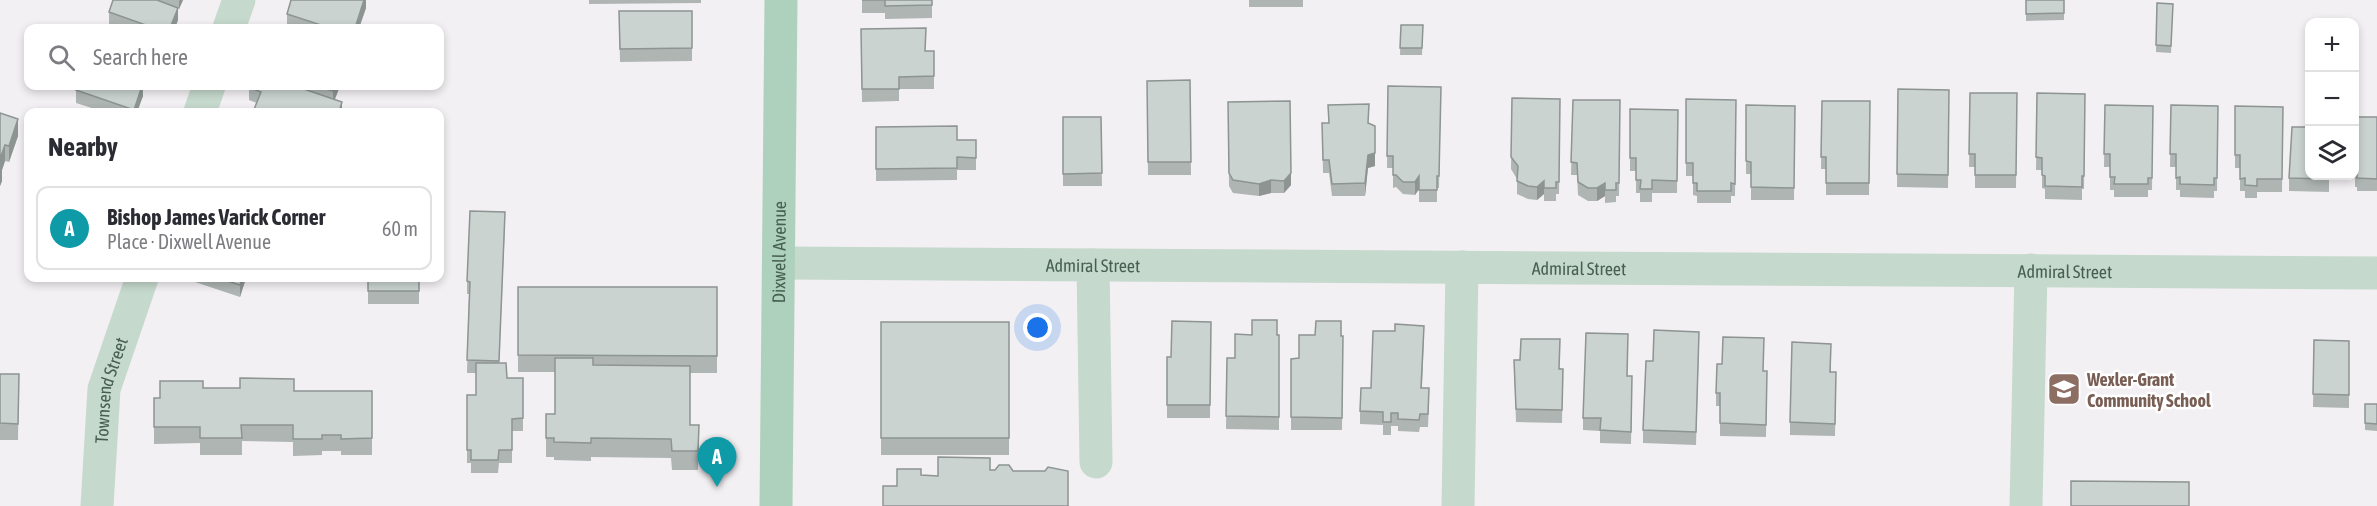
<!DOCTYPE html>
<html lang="en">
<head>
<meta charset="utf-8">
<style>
  body { margin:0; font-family:"Asap Condensed",sans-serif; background:#f7f7f7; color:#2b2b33 }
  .controls { position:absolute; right:18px; top:18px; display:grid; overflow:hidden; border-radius:12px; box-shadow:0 3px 9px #0003 }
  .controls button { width:54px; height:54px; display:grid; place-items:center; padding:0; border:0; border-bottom:2px solid #e1e1e2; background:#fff; color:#2b2b33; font:30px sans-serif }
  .you { position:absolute; left:1038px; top:328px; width:21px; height:21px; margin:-15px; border:4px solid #fff; border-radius:50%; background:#1a73e8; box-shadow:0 0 0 9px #1a73e833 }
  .badge { display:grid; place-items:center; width:39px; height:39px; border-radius:50%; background:#1d8553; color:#fff; font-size:20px; font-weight:700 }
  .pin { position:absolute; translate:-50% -50px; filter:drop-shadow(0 2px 3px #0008) }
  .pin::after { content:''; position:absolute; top:32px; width:21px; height:18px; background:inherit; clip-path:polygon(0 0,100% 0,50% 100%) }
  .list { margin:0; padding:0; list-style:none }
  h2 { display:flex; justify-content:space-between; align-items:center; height:78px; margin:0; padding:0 24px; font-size:26px }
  h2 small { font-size:20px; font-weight:400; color:#7c7c81 }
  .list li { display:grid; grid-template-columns:39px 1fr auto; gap:18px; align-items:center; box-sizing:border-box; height:84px; margin:0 12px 12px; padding:0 12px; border:2px solid #e1e1e2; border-radius:12px }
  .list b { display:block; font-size:22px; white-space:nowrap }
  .list p { margin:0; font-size:20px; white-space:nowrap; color:#7c7c81 }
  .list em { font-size:20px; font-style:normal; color:#7c7c81 }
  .icon { flex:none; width:33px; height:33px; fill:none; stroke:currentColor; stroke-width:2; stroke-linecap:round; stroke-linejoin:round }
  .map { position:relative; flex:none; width:2377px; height:506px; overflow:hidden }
  .search { position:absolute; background:#fff; box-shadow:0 3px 9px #0003; left:24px; top:24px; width:420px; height:66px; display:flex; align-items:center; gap:15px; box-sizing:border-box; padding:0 21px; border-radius:12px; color:#7c7c81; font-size:22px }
  .panel { position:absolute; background:#fff; box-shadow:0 3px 9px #0003; left:24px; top:108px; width:420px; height:174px; border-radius:12px }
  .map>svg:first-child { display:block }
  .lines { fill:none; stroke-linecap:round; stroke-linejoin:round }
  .minor { stroke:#c6d9cd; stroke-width:33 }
  .major { stroke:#aed1bd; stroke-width:33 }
  .wall { fill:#aeb5b3 }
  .shaded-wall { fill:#8d9492 }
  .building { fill:#cad3d0; stroke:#8d9492; stroke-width:1.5 }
  .labels { text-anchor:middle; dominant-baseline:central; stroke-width:5; stroke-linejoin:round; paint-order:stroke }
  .street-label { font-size:18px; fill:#476051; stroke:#fff }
  .education-label { font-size:18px; font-weight:bold; fill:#785e54; stroke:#fff; text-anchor:start }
</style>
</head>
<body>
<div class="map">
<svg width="2377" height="506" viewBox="0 0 2377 506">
  <rect width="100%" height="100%" fill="#f3f0f3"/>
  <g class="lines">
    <g class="minor">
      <path d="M229 28 239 0"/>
      <path d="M200 112 209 86"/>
      <path id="s1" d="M779 263 2377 273"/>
      <path d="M1093 265 1096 462"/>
      <path id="s2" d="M97 506 104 389 142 278"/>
      <path d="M1458 506 1462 267"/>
      <path d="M2026 506 2031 270"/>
    </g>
    <path class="major" id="s3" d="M776 506 781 0"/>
  </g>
  <g class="wall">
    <path d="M113 0H183L179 9 178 8V20L175 28H118L109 25V12Z"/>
    <path d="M366 0V8L359 28H293L287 26V14Z"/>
    <path d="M589 0H701V3L589 4Z"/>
    <path d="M862 0H932V18L885 19V13H862Z"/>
    <rect x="1249" y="0" width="54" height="7"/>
    <path d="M2026 0H2064V20L2026 21Z"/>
    <path d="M2157 3 2173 4 2171 53 2156 52Z"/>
    <path d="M619 11H692V61L620 62Z"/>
    <path d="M1401 25H1423L1422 55H1400Z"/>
    <path d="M861 29 926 51H934V89H899V101L862 102Z"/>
    <path d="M1190 80 1191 175H1148L1147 81Z"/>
    <path d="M143 86V96L137 112H104L76 103V90Z"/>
    <path d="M249 86H340L335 99 342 112 257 103 249 100Z"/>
    <path d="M1388 86 1441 87 1439 188H1437V202H1419V189L1415 195 1403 194 1396 187 1393 188V168H1387Z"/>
    <path d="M1898 89 1949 90 1948 188 1897 187Z"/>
    <path d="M1970 93H2017L2016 188H1975V167H1969Z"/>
    <path d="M2037 93 2085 94 2084 189H2082V200L2045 199V189L2042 188V170H2036Z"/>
    <path d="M1512 98 1560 99 1559 194H1556V201H1544V194L1537 200 1528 199 1517 194V179L1511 169Z"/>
    <path d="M1686 99 1736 100 1735 196H1731V203H1697V196L1693 195V176H1686Z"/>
    <path d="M1573 100H1620L1619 196H1616V202L1605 203V196L1597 201H1588L1578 195 1577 175H1571Z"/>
    <path d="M1822 101H1870L1869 195H1826V169H1821Z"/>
    <path d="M1228 102 1291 185 1284 193H1271L1259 196 1233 193 1229 186Z"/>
    <path d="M1746 105 1795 106 1794 200H1751V174H1746Z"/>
    <path d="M2105 105 2153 106 2152 190H2148V197H2114V190H2110V167H2104Z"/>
    <path d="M2171 105 2218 106 2217 191H2214V198L2180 197V190H2176V167H2170Z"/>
    <path d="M2235 106 2283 107 2282 192H2257V198H2245V191H2240V168H2235Z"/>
    <path d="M1630 109 1678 110 1677 193H1652V202H1640V193H1636V171H1630Z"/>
    <path d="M0 113 18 136 9 162 5 161 2 170V181L0 186Z"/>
    <path d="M1063 117H1101L1102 186H1063Z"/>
    <path d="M2355 117H2377V191H2357V187H2355Z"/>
    <path d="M1322 123H1369L1375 166 1368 168 1365 196H1332L1329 173H1323Z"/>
    <path d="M876 127 957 140H976V170H957V180L876 181Z"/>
    <path d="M2329 176V192L2289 191V178Z"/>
    <path d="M505 225 499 363 507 378H523V431H512V463H499L498 473H471V463H467V395H476V373H467L469 294H467V281Z"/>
    <path d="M192 278H246L240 297 192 281Z"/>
    <rect x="368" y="278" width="51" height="26"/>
    <path d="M518 287H717V373H690V425H699L698 470H672L671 458 591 457V461L554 460V457H546V414H555V372H518Z"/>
    <rect x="881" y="322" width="128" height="133"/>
    <path d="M1211 322 1210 418H1167V357H1171Z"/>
    <path d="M1395 331 1424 338 1422 388 1429 401 1428 427H1420L1419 432 1398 431V426H1391V435H1383V425L1360 424V411L1371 388Z"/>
    <path d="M1277 335H1279V430L1226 429 1227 358H1235Z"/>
    <path d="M1341 336H1343L1342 430H1291V359L1299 358Z"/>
    <path d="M2314 340 2349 341V408L2313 407Z"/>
    <path d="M1699 344 1696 445 1643 443V430L1653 361Z"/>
    <path d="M1628 347 1627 376 1632 388 1631 444 1600 443V431L1583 430V418Z"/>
    <path d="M1831 357V372L1836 385 1835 436 1790 435V422Z"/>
    <path d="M1514 360 1563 369 1562 423 1516 422Z"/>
    <path d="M1764 371H1767L1766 437 1720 436V406H1716V393Z"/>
    <path d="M0 374H19L18 440H0Z"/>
    <path d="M203 388 294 391H372V455H341V451H322V455L293 456V442L242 441V455H200V443L154 444V398H160Z"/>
    <path d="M2365 404H2377V431L2365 430Z"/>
  </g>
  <g class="shaded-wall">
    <path d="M180 0H183L179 9V1Z"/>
    <path d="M364 0H366V8L359 28H355Z"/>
    <path d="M178 8V20L175 28H170Z"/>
    <path d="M142 86 143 96 137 112H134Z"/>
    <path d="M335 86H340L333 104V91Z"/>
    <path d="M342 102V112H339Z"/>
    <path d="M18 119V136L9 162V146Z"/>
    <path d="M5 145V161L2 170V181L0 186V159Z"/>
    <path d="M1375 153V166L1368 168 1365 196V183L1368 155Z"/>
    <path d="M1291 173V185L1284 193V181Z"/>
    <path d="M1419 176V189L1415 195V182Z"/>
    <path d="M1271 180V193L1259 196V184Z"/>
    <path d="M1544 181V194L1537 200V187Z"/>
    <path d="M1605 183V196L1597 201V188Z"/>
    <path d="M242 278H246L240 297V285Z"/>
  </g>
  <g class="building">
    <path d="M113 0H157L178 8 170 28H154L109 12Z"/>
    <path d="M291 0H364L355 28H330L287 14Z"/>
    <path d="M862 0H932V5L885 6V0Z"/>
    <path d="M2026 0H2064V13L2026 14Z"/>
    <path d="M2157 3 2173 4 2171 46 2156 45Z"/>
    <path d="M619 11H692V48L620 49Z"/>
    <path d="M1401 25H1423L1422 48H1400Z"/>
    <path d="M926 28 925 51H934V76L899 77V89H862L861 29Z"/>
    <path d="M1190 80 1191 162H1148L1147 81Z"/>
    <path d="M78 86H142L134 110 76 90Z"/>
    <path d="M249 86H295L342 102 339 112H253L261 92 249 87Z"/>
    <path d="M317 86H335L333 91Z"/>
    <path d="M1388 86 1441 87 1439 176H1437V190H1419V176L1415 182H1403L1396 175H1393V156H1387Z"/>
    <path d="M1898 89 1949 90 1948 175 1897 174Z"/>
    <path d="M1970 93H2017L2016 175H1975V154H1969Z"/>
    <path d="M2037 93 2085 94 2084 176H2082V187L2045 186V176L2042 175V158L2036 157Z"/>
    <path d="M1512 98 1560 99 1559 182H1556V188H1544V181L1537 187 1528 186 1517 181 1518 166 1511 157Z"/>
    <path d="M1686 99 1736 100 1735 184 1731 183V191H1697V183H1693V163H1686Z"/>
    <path d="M1573 100H1620L1619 183H1616V190H1605V183L1597 188H1588L1578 182 1577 163 1571 162Z"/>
    <path d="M1290 101 1291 173 1284 181 1271 180 1259 184 1233 180 1229 173 1228 102Z"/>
    <path d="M1822 101H1870L1869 183H1826V157H1821Z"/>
    <path d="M1369 104 1368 123 1375 126V153L1368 155 1365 183 1332 184 1329 160H1323L1322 123H1329L1328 105Z"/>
    <path d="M1746 105 1795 106 1794 188 1751 187V162L1746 161Z"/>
    <path d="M2105 105 2153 106 2152 178H2148V184H2114L2115 177H2110V154H2104Z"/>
    <path d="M2171 105 2218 106 2217 178H2214V185L2180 184V177L2176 178V154H2170Z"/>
    <path d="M2235 106 2283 107 2282 179H2257V186L2245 185V178L2240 179V155H2235Z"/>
    <path d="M1630 109 1678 110 1677 181 1652 180V189H1640L1641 180H1636V158H1630Z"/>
    <path d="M0 113 18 119 9 146 5 145 0 159Z"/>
    <path d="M1063 117H1101L1102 173 1063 174Z"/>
    <path d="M2355 117H2377V179L2357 178V174H2355Z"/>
    <path d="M957 126V140H976V158L957 157V168L876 169V127Z"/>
    <path d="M2292 127H2310V176H2329V179L2289 178Z"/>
    <path d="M470 211 505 212 499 361 467 360 470 282 467 281Z"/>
    <path d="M218 278H242L240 285Z"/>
    <rect x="368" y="278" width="51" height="13"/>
    <path d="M518 287H717V356L518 355Z"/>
    <path d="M1252 320H1277V335H1279V417L1226 416 1227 358H1235V334L1252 335Z"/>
    <path d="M1172 321 1211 322 1210 405H1167V357H1171Z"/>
    <path d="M1316 321H1341V336H1343L1342 418 1291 417V359L1299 358V335H1315Z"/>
    <rect x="881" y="322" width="128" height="116"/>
    <path d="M1395 324 1424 326 1421 388H1429L1428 414H1420L1419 420 1398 419V413H1391V422H1383V412L1360 411 1361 388H1371L1373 331H1395Z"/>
    <path d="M1654 330 1699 332 1696 432 1643 430 1646 361H1653Z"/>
    <path d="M1586 333 1628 334 1627 376H1632L1631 432 1600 430 1601 418H1583Z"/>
    <path d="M1723 337 1764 338 1763 371H1767L1766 425 1720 423V393H1716L1717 364H1722Z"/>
    <path d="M1521 339H1560L1559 369H1563L1562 410 1516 409 1514 360H1520Z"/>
    <path d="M2314 340 2349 341V395L2313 394Z"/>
    <path d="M1792 342 1831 344 1830 372H1836L1835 424 1790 422Z"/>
    <path d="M555 358H593V365L690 366V425H699L698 451H672L671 439 591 438V443L554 442V438H546V414H555Z"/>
    <path d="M476 363H506L507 378H523V418L512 419V450H499L498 460H471V450H467V395H476Z"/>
    <path d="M0 374H19L18 424 0 423Z"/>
    <path d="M240 378 294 379V391H372V438L341 439V435H322V439H293V425H241L242 438H200V427H154V398H160V381H203V388H240Z"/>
    <path d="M2365 404H2377V424L2365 423Z"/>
    <path d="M938 457 990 458V470H995L999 465H1009L1013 471H1045L1048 467 1068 471V506H883V486H897V469H921V475L938 476Z"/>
    <path d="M2071 481 2189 482V506H2071Z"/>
  </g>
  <defs>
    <symbol id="school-square" viewBox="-11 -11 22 22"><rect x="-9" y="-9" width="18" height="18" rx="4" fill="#8d6e63" stroke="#fff"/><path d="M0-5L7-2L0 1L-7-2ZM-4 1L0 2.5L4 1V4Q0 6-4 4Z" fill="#fff"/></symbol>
  </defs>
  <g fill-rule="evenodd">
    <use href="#school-square" x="2045" y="370" width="38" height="38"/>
  </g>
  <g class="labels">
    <g class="street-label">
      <text stroke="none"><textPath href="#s3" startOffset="254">Dixwell Avenue</textPath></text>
      <text stroke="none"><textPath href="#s1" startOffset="314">Admiral Street</textPath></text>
      <text stroke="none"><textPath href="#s1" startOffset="800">Admiral Street</textPath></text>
      <text stroke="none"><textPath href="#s1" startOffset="1286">Admiral Street</textPath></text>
      <text stroke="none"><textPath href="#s2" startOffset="117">Townsend Street</textPath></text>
    </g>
    <g class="education-label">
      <text x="2087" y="379">Wexler-Grant<tspan x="2087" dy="21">Community School</tspan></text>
    </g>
  </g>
</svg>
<div class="controls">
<button>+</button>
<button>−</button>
<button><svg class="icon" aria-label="layers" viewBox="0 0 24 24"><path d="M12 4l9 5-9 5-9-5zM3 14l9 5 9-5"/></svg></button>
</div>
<div class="you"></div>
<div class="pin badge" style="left:717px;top:487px;background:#0f9aa8">A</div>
<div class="search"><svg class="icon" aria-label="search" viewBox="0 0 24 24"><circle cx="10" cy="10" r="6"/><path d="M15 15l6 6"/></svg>Search here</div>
<section class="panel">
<h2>Nearby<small></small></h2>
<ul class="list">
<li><span class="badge" style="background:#0f9aa8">A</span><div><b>Bishop James Varick Corner</b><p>Place · Dixwell Avenue</p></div><em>60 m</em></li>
</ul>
</section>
</div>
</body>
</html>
